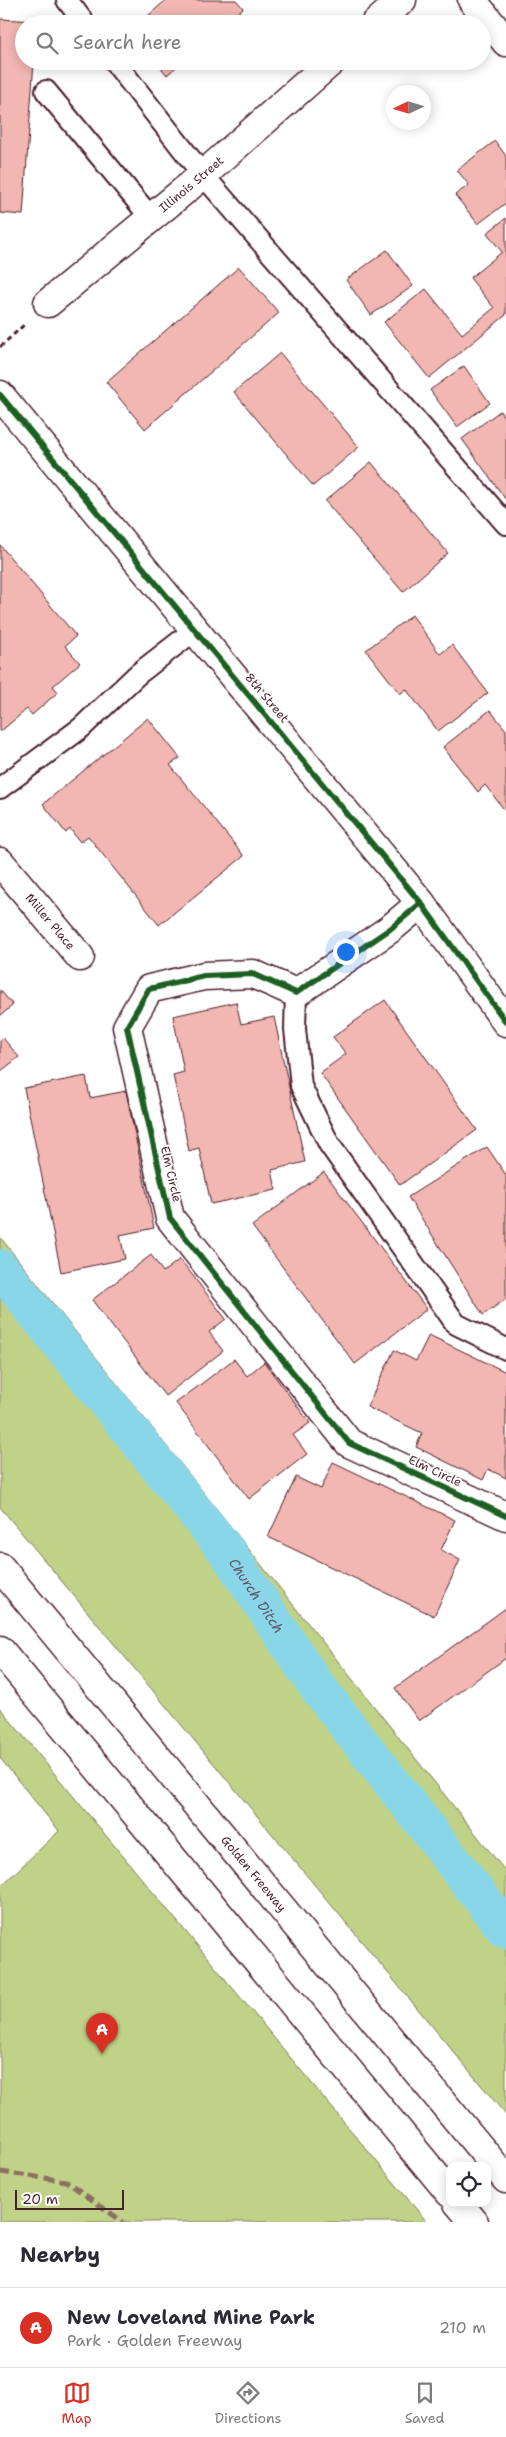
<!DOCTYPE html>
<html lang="en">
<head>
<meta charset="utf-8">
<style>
  body { margin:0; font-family:"Shantell Sans",sans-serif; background:#f7f7f7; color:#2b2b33 }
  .controls { position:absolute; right:15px; bottom:15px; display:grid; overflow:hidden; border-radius:10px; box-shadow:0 2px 12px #0003 }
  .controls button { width:45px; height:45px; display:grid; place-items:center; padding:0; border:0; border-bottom:1px solid #e1e1e2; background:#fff; color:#2b2b33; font:25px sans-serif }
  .compass { position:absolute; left:386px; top:85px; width:45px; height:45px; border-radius:50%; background:#fff; box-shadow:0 2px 12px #0003; rotate:266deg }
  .scale { position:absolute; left:15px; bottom:12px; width:109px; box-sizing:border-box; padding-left:5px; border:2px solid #4a1f2b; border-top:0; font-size:14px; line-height:18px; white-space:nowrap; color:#4a1f2b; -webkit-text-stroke:4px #fff; paint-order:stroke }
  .you { position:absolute; left:345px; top:951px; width:18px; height:18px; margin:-12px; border:4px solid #fff; border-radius:50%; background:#1a73e8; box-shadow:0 0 0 8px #1a73e833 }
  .badge { display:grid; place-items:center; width:32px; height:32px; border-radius:50%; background:#d93025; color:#fff; font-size:16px; font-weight:700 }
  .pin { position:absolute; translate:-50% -41px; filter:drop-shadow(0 1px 2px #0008) }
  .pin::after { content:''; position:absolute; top:26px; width:18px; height:15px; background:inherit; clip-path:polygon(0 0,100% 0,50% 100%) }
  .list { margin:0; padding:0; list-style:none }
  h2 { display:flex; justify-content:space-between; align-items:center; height:65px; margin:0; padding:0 20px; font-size:21px }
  h2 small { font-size:16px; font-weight:400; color:#7c7c81 }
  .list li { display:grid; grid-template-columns:32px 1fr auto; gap:15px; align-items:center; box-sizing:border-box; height:80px; padding:0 20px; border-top:1px solid #e1e1e2 }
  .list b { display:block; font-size:19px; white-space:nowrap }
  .list p { margin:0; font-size:16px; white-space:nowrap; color:#7c7c81 }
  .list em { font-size:16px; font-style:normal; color:#7c7c81 }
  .icon { flex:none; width:28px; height:28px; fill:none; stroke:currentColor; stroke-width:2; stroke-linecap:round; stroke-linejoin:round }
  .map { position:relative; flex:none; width:506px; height:2222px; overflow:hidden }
  .search { position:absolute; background:#fff; box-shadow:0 2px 12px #0003; left:15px; right:15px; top:15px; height:55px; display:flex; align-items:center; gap:12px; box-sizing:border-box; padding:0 18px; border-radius:28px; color:#7c7c81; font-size:19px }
  .sheet { height:145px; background:#fff }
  nav { display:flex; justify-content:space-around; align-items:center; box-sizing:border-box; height:70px; border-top:1px solid #e1e1e2; background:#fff; font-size:14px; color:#7c7c81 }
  nav a { display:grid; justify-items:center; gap:2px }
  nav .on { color:#d93025 }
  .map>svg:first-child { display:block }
  .green { fill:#bfd287; stroke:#847859 }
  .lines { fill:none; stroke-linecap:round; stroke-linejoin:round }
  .canal { stroke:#8ad6e9; stroke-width:38 }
  .building { fill:#f2b7b2; stroke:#4a1f2b }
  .service-casing { stroke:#4a1f2b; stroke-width:24 }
  .minor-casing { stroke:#4a1f2b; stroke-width:31 }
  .tertiary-casing { stroke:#4a1f2b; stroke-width:31 }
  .motorway-casing { stroke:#4a1f2b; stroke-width:31 }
  .path { stroke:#4a1f2b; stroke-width:3; stroke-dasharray:5 4; stroke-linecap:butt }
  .service { stroke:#fff; stroke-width:20 }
  .minor { stroke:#fff; stroke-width:28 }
  .tertiary { stroke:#fff; stroke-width:28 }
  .motorway { stroke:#fff; stroke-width:28 }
  .quiet { stroke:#8d6e63; stroke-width:5; stroke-dasharray:10 5; stroke-linecap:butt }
  .cycleway-casing { stroke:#fff; stroke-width:9 }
  .cycleway { stroke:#1b5e20; stroke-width:6 }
  .labels { text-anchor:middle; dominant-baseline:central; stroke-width:4; stroke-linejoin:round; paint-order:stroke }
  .street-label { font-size:12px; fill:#4a1f2b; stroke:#fff }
  .water-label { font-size:14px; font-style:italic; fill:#5d5664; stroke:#fff }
</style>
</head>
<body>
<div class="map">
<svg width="506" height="2222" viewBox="0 0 506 2222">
  <rect width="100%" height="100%" fill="#fff"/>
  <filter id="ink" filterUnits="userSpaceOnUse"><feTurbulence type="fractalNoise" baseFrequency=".02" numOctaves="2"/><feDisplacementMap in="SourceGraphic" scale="10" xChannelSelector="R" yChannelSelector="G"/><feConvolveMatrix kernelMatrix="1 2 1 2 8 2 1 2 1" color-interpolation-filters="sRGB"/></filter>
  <g filter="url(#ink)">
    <g class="green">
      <path d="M0 1237 506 1872V2115L0 1507Z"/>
      <path d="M0 1708 427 2222H0V1887L59 1831 0 1758Z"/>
    </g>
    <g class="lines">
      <path class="canal" id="s1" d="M0 1268 228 1553 316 1685 506 1930"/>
    </g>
    <g class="building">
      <path d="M166 0H236L243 8 226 24H139Z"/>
      <path d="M0 19 36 21V24H24V61H34L23 215 0 213Z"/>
      <path d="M155 61H183L167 75Z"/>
      <path d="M495 141 506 156V203L478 224 455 195 469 185 457 170Z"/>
      <path d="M506 218V315L429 378 384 322 426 289 462 334 494 308 470 278 502 252 487 233Z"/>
      <path d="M387 250 413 286 371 315 346 280Z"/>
      <path d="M239 267 279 313 145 429 106 382Z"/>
      <path d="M280 353 359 447 313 486 234 392Z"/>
      <path d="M464 366 490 403 457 427 430 390Z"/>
      <path d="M500 411 506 420V500L462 439Z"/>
      <path d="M371 462 448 553 403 592 325 501Z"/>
      <path d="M0 545 76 636 65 646 80 663 53 686 58 692 32 715 27 709 0 732Z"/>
      <path d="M412 615 440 654 452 645 488 693 438 731 406 689 400 694 366 650Z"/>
      <path d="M490 710 506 730V812L485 785 478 792 443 747Z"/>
      <path d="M148 718 180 758 170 765 244 856 159 925 88 836 80 842 70 829 66 833 43 804Z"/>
      <path d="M0 990 13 1005 0 1016Z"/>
      <path d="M385 1000 477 1130 400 1185 320 1073 346 1054 333 1037Z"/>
      <path d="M236 1002 241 1024 274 1017 305 1162 272 1170 276 1190 211 1204 199 1148 189 1151 173 1075 184 1072 173 1016Z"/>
      <path d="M3 1038 19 1057 0 1072V1040Z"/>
      <path d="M86 1076 90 1098 126 1091 154 1228 120 1235 125 1259 61 1272 24 1088Z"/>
      <path d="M487 1147 506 1175V1299L483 1315 408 1197Z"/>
      <path d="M324 1172 427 1309 355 1364 252 1226Z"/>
      <path d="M151 1255 163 1272 180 1259 226 1319 209 1332 223 1351 165 1396 92 1300Z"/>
      <path d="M429 1335 506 1372V1478L488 1469 483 1480 416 1447 422 1433 367 1407 394 1350 416 1361Z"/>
      <path d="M234 1359 247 1376 264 1362 310 1423 293 1435 307 1454 249 1499 176 1403Z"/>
      <path d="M333 1462 455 1520 441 1550 460 1560 434 1616 268 1537 296 1477 321 1489Z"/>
      <path d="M506 1608V1658L419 1721 395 1688Z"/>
    </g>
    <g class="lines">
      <defs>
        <g id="service">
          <path d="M67 0 85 24"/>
          <path d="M114 61 203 175 506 524"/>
          <path d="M46 91 151 218"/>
          <path d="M0 788 81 728 138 674 196 629"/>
          <path d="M296 993 295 1029 301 1086 329 1144 456 1324 506 1349"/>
        </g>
        <g id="minor">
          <path d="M472 0 506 42"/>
          <path d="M375 24 402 0"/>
          <path id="s2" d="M48 303 203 175 332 61"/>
          <path id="s3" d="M0 862 80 957"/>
          <path d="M421 903 390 929 296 993 253 974 204 976 149 989 127 1027 170 1218 349 1443 506 1516"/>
        </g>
        <path id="tertiary" d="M0 395 421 903 506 1022"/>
        <g id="motorway">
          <path id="s4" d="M0 1567 506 2179"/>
          <path d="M0 1650 450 2193"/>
          <path d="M458 2203 474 2222"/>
        </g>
      </defs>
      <use href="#service" class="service-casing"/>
      <use href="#minor" class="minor-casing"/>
      <use href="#tertiary" class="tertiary-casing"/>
      <use href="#motorway" class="motorway-casing"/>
      <path class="path" d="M0 347 25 324"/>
      <use href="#service" class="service"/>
      <use href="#minor" class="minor"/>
      <use href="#tertiary" class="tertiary"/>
      <use href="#motorway" class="motorway"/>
      <path class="quiet" d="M0 2172 66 2181 123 2222"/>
      <defs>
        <g id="cycleway">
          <path d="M0 395 421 903 506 1022"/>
          <path d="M421 903 390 929 296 993 253 974 204 976 149 989 127 1027 170 1218 349 1443 506 1516"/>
        </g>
      </defs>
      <use href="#cycleway" class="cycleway-casing"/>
      <use href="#cycleway" class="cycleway"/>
    </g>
  </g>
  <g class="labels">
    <g class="street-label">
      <text stroke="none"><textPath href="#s2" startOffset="186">Illinois Street</textPath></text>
      <text transform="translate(267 698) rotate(50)">8th Street</text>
      <text stroke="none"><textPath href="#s3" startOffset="78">Miller Place</textPath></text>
      <text transform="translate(171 1174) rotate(77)">Elm Circle</text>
      <text transform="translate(435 1471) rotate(25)">Elm Circle</text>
      <text stroke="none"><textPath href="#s4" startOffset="398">Golden Freeway</textPath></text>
    </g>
    <g class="water-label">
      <text stroke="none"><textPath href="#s1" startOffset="416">Church Ditch</textPath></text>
    </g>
  </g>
</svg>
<div class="controls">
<button><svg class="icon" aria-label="locate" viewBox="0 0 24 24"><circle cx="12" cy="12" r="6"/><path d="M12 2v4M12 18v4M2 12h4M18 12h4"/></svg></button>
</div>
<svg class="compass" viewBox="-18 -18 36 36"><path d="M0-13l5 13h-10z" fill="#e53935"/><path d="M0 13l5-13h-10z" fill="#7c7c81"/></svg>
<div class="scale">20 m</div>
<div class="you"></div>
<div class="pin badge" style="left:102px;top:2054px">A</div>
<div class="search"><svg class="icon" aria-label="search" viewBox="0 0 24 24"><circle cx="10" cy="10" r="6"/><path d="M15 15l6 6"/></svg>Search here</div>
</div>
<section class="sheet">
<h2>Nearby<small></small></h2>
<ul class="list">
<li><span class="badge">A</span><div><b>New Loveland Mine Park</b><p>Park · Golden Freeway</p></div><em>210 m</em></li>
</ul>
</section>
<nav>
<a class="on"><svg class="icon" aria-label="map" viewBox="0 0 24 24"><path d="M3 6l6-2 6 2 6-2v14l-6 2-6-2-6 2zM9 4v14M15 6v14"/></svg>Map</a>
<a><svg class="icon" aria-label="directions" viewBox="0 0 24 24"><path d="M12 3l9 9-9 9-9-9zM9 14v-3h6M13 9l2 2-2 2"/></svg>Directions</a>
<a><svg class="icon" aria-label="saved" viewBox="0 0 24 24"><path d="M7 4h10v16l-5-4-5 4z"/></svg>Saved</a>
</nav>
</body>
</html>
